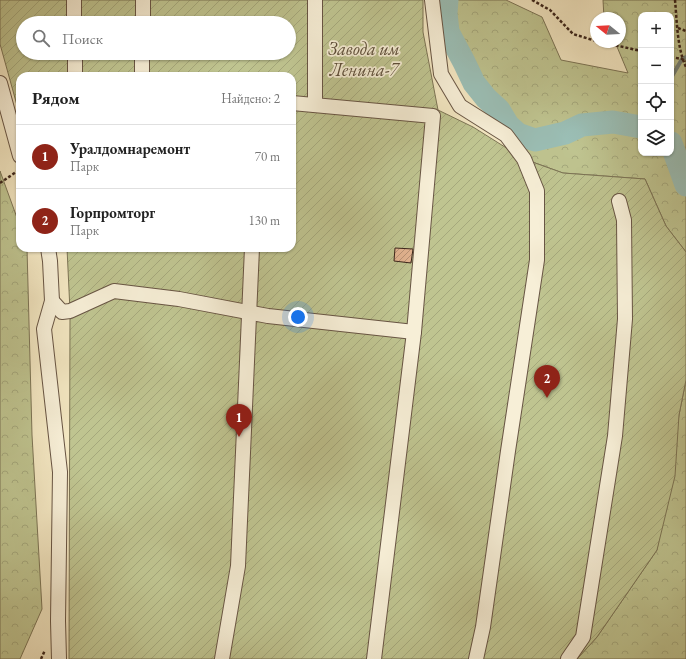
<!DOCTYPE html>
<html lang="ru">
<head>
<meta charset="utf-8">
<style>
  body { margin:0; font-family:"EB Garamond",serif; background:#f6f6f6; color:#222 }
  .controls { position:absolute; right:12px; top:12px; display:grid; overflow:hidden; border-radius:8px; box-shadow:0 1px 3px #0004 }
  .controls button { width:36px; height:36px; display:grid; place-items:center; padding:0; border:0; border-bottom:1px solid #e0e0e0; background:#fff; color:#222; font:20px sans-serif }
  .compass { position:absolute; left:590px; top:12px; width:36px; height:36px; border-radius:50%; background:#fff; box-shadow:0 1px 3px #0004; rotate:288deg }
  .you { position:absolute; left:298px; top:317px; width:14px; height:14px; margin:-10px; border:3px solid #fff; border-radius:50%; background:#1a73e8; box-shadow:0 0 0 6px #1a73e833 }
  .badge { display:grid; place-items:center; width:26px; height:26px; border-radius:50%; background:#8f2418; color:#fff; font-size:13px; font-weight:700 }
  .pin { position:absolute; translate:-50% -33px; filter:drop-shadow(0 1px 2px #0008) }
  .pin::after { content:''; position:absolute; top:21px; width:14px; height:12px; background:inherit; clip-path:polygon(0 0,100% 0,50% 100%) }
  .list { margin:0; padding:0; list-style:none }
  h2 { display:flex; justify-content:space-between; align-items:center; height:52px; margin:0; padding:0 16px; font-size:17px }
  h2 small { font-size:13px; font-weight:400; color:#767676 }
  .list li { display:grid; grid-template-columns:26px 1fr auto; gap:12px; align-items:center; box-sizing:border-box; height:64px; padding:0 16px; border-top:1px solid #e0e0e0 }
  .list b { display:block; font-size:15px; white-space:nowrap }
  .list p { margin:0; font-size:13px; white-space:nowrap; color:#767676 }
  .list em { font-size:13px; font-style:normal; color:#767676 }
  .icon { flex:none; width:22px; height:22px; fill:none; stroke:currentColor; stroke-width:2; stroke-linecap:round; stroke-linejoin:round }
  .map { position:relative; flex:none; width:686px; height:659px; overflow:hidden }
  .search { position:absolute; background:#fff; box-shadow:0 1px 3px #0004; left:16px; top:16px; width:280px; height:44px; display:flex; align-items:center; gap:10px; box-sizing:border-box; padding:0 14px; border-radius:22px; color:#767676; font-size:15px }
  .panel { position:absolute; background:#fff; box-shadow:0 1px 3px #0004; left:16px; top:72px; width:280px; height:180px; border-radius:12px }
  .map>svg:first-child { display:block }
  .forest { fill:url(#forest-crowns); stroke:#7c7455; fill-rule:evenodd }
  .garden { fill:url(#garden-furrows); stroke:#7c7455; fill-rule:evenodd }
  .lines { fill:none; stroke-linecap:round; stroke-linejoin:round }
  .stream { stroke:#748178; stroke-width:4 }
  .river { stroke:#9bbfb6; stroke-width:23 }
  .building { fill:url(#building-hatch); stroke:#3a241a }
  .minor-casing { stroke:#685544; stroke-width:16 }
  .path { stroke:#3a241a; stroke-width:2.5; stroke-dasharray:3 2; stroke-linecap:butt }
  .minor { stroke:#f7efd7; stroke-width:14 }
  .labels { text-anchor:middle; dominant-baseline:central; stroke-width:3.5; stroke-linejoin:round; paint-order:stroke }
  .park-label { font-size:18px; font-style:italic; fill:#5b4c38; stroke:#f7efd7 }
</style>
</head>
<body>
<div class="map">
<svg width="686" height="659" viewBox="0 0 686 659">
  <defs>
    <pattern id="forest-crowns" width="20" height="18" patternUnits="userSpaceOnUse"><rect width="20" height="18" fill="#bfc490"/><path d="M2 6a3 3 0 1 1 6 0M12 15a3 3 0 1 1 6 0" fill="none" stroke="#a5a87c"/></pattern>
    <pattern id="garden-furrows" width="10" height="10" patternUnits="userSpaceOnUse"><rect width="10" height="10" fill="#bfc490"/><path d="M-1 1l2-2M0 10L10 0M9 11l2-2" fill="none" stroke="#a5a87c"/></pattern>
    <pattern id="building-hatch" width="6" height="6" patternUnits="userSpaceOnUse"><rect width="6" height="6" fill="#e2b390"/><path d="M-1 1l2-2M0 6l6-6M5 7l2-2" fill="none" stroke="#b89175"/></pattern>
  </defs>
  <rect width="100%" height="100%" fill="#f3e7c2"/>
  <filter id="stains"><feTurbulence type="fractalNoise" baseFrequency=".005" numOctaves="4"/><feColorMatrix values="0 0 0 0 .2 0 0 0 0 .09 0 0 0 0 .02 0 0 0 .5 -.17"/></filter>
  <radialGradient id="worn" r=".72"><stop offset=".6" stop-color="#630" stop-opacity="0"/><stop offset="1" stop-color="#630" stop-opacity=".3"/></radialGradient>
  <g class="forest">
    <path d="M450 0H506L542 17 561 60 628 73 615 42H620V18H604L603 0H686V252L666 226 645 179 563 173 524 159 515 123 489 97 464 65 455 30ZM641 15H671V153H641Z"/>
    <path d="M0 171 20 226V248H27L32 435 42 609 20 659H0Z"/>
    <path d="M686 380V659H577L597 637 657 550 679 415Z"/>
  </g>
  <path class="garden" d="M0 0H423V32L438 110 473 127 524 159 563 173 645 179 666 226 686 252V380L679 415 675 476 657 550 597 637 577 659H69L70 311 67 248H292V76H20V111L18 109 0 44ZM23 23H289V53H23Z"/>
  <g class="lines">
    <path class="stream" d="M671 78 682 59 686 57"/>
    <g class="river">
      <path d="M447 0 446 13 448 32 464 62 474 83 486 98 499 110 508 125 518 134 535 140 565 133 582 125 613 122 641 127"/>
      <path d="M671 143 686 185"/>
    </g>
  </g>
  <path class="building" d="M395 248 413 249 411 263 394 261Z"/>
  <g class="lines">
    <defs>
      <g id="minor">
        <path d="M74 0V23"/>
        <path d="M432 0 441 74 460 106 506 135 524 159 537 191V260L508 451 483 627 476 659"/>
        <path d="M143 23V0"/>
        <path d="M75 53V76"/>
        <path d="M142 76V53"/>
        <path d="M0 83 20 156"/>
        <path d="M292 103 433 116 414 332 374 659"/>
        <path d="M315 105V0"/>
        <path d="M48 248 50 261 52 301 44 329 60 472 58 621 59 659"/>
        <path d="M52 301 62 312 70 311 114 291 179 299 268 316 414 332"/>
        <path d="M222 659 238 566 252 248"/>
        <path d="M568 659 583 637 615 436 625 319 624 220 619 201"/>
      </g>
    </defs>
    <use href="#minor" class="minor-casing"/>
    <g class="path">
      <path d="M532 0 550 10 573 34 596 41"/>
      <path d="M675 0C677 21 677 48 686 67"/>
      <path d="M678 28 686 31"/>
      <path d="M601 42 641 51"/>
      <path d="M671 57 682 59 686 61"/>
      <path d="M0 183 19 170"/>
      <path d="M41 659 45 650"/>
    </g>
    <use href="#minor" class="minor"/>
  </g>
  <g class="labels">
    <g class="park-label">
      <text x="364" y="48">Завода им<tspan x="364" dy="21">Ленина-7</tspan></text>
    </g>
  </g>
  <rect width="100%" height="100%" filter="url(#stains)"/>
  <rect width="100%" height="100%" fill="url(#worn)"/>
</svg>
<div class="controls">
<button>+</button>
<button>−</button>
<button><svg class="icon" aria-label="locate" viewBox="0 0 24 24"><circle cx="12" cy="12" r="6"/><path d="M12 2v4M12 18v4M2 12h4M18 12h4"/></svg></button>
<button><svg class="icon" aria-label="layers" viewBox="0 0 24 24"><path d="M12 4l9 5-9 5-9-5zM3 14l9 5 9-5"/></svg></button>
</div>
<svg class="compass" viewBox="-18 -18 36 36"><path d="M0-13l5 13h-10z" fill="#e53935"/><path d="M0 13l5-13h-10z" fill="#767676"/></svg>
<div class="you"></div>
<div class="pin badge" style="left:239px;top:437px">1</div>
<div class="pin badge" style="left:547px;top:398px">2</div>
<div class="search"><svg class="icon" aria-label="search" viewBox="0 0 24 24"><circle cx="10" cy="10" r="6"/><path d="M15 15l6 6"/></svg>Поиск</div>
<section class="panel">
<h2>Рядом<small>Найдено: 2</small></h2>
<ul class="list">
<li><span class="badge">1</span><div><b>Уралдомнаремонт</b><p>Парк</p></div><em>70 m</em></li>
<li><span class="badge">2</span><div><b>Горпромторг</b><p>Парк</p></div><em>130 m</em></li>
</ul>
</section>
</div>
</body>
</html>
